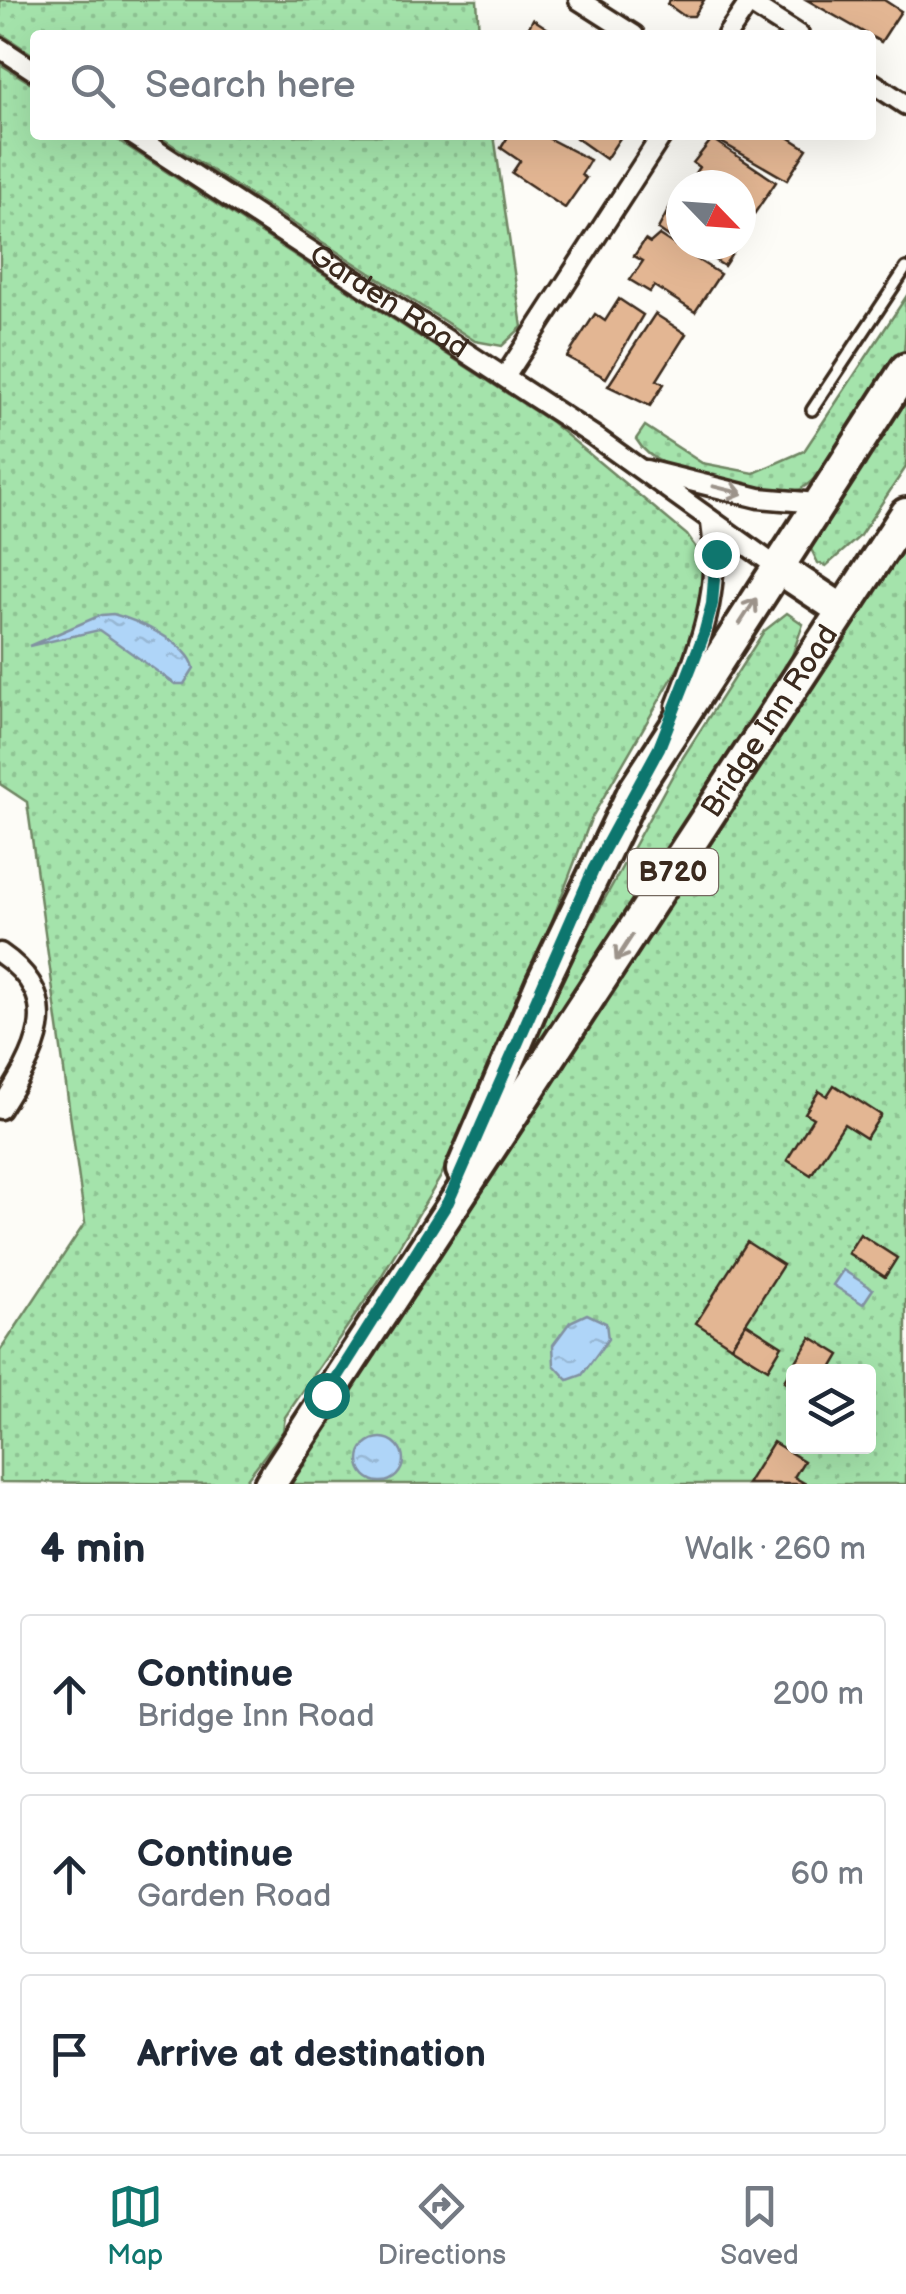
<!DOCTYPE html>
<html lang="en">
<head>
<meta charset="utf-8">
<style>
  body { margin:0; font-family:"Balsamiq Sans",sans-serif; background:#f6f6f7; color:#1f2937 }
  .controls { position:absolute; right:30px; bottom:30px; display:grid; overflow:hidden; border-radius:10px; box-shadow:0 10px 40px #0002 }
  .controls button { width:90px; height:90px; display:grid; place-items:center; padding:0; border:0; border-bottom:2px solid #e0e1e3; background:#fff; color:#1f2937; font:50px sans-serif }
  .compass { position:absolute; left:666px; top:170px; width:90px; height:90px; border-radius:50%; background:#fff; box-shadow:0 10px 40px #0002; rotate:115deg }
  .stop { position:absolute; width:30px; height:30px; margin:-22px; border:8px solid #0f766e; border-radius:50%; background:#fff }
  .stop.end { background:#0f766e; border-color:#fff; box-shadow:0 2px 10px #0008 }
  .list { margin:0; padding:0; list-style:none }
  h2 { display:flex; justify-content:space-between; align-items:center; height:130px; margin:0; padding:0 40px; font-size:42px }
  h2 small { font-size:32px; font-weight:400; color:#747a83 }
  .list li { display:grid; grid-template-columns:65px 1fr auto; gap:30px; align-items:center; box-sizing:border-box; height:160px; margin:0 20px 20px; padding:0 20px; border:2px solid #e0e1e3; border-radius:10px }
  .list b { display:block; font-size:38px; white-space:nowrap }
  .list p { margin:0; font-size:32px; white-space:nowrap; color:#747a83 }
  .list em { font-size:32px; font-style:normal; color:#747a83 }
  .icon { flex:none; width:55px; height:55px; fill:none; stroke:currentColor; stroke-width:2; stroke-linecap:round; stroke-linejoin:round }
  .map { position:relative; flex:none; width:906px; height:1484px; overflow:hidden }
  .search { position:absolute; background:#fff; box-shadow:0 10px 40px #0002; left:30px; right:30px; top:30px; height:110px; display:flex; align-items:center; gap:25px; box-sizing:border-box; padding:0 35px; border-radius:10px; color:#747a83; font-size:38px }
  .sheet { height:670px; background:#fff }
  nav { display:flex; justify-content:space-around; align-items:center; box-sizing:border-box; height:140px; border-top:2px solid #e0e1e3; background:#fff; font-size:28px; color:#747a83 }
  nav a { display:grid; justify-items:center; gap:5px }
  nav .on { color:#0f766e }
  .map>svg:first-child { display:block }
  .green { fill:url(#green-dots); stroke:#708664; stroke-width:2.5; fill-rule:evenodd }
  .water { fill:url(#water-ripples); stroke:#8191a1; stroke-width:2.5 }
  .building { fill:#e3b693; stroke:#3b2a1e; stroke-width:2.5 }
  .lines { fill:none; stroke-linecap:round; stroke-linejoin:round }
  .service-casing { stroke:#3b2a1e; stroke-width:16 }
  .minor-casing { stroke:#3b2a1e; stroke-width:25 }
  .primary-casing { stroke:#3b2a1e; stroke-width:38 }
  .service { stroke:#fdfcf7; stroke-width:9 }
  .minor { stroke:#fdfcf7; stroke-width:18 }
  .primary { stroke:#fdfcf7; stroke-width:30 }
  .oneway { stroke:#9c938a }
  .route { stroke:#0f766e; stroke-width:12 }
  .labels { text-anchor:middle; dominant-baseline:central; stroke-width:9; stroke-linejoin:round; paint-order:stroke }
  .shield { fill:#fdfcf7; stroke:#75695f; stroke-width:2.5 }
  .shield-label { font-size:28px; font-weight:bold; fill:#3b2a1e }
  .street-label { font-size:30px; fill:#3b2a1e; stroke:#fdfcf7 }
</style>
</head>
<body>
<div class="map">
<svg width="906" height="1484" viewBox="0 0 906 1484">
  <defs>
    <pattern id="green-dots" width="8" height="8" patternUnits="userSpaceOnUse" patternTransform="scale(2.5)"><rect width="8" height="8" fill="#a4e3ab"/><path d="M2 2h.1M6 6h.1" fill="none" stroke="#8ec393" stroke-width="1.8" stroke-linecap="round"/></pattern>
    <pattern id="water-ripples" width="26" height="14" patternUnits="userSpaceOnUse" patternTransform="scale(2.5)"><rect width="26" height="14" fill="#afd5f8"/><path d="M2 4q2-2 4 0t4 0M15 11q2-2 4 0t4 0" fill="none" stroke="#97b7d4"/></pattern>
  </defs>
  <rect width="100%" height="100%" fill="#fdfcf7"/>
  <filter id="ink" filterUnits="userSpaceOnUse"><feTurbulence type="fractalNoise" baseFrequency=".01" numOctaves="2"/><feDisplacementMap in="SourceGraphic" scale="20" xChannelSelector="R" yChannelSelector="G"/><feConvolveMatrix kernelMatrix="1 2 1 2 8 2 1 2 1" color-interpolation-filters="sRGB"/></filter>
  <g filter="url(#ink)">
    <g class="green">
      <path d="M0 0H477L479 35H35V56L0 33Z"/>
      <path d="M0 64 35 86V135H110L551 422 687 535 705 561V594L690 647 591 819 528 984 440 1178 378 1282 285 1417 283 1431 243 1484 0 1482V1351L85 1223 27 802 0 784Z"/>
      <path d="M157 135H494L522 327 502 346 475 341Z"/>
      <path d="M906 297C906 313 906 337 904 351 891 377 822 483 798 490 771 498 733 483 707 477 679 471 650 463 636 439L645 426 702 463 754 473 804 451Z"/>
      <path d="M906 392V467L859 537 826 566 818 563 811 549 821 526Z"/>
      <path d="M906 540V1484H282ZM794 1372H868V1446H794Z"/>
      <path d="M787 613 803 624 787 670 503 1105 549 1000 680 762 764 631Z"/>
    </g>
    <g class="water">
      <path d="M113 614C136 620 189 643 194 668L184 684H175L99 630 29 646 101 615Z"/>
      <path d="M843 1270 873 1289 863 1304 833 1285Z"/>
      <path d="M587 1314 606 1323 608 1339 582 1375 568 1380 554 1365 553 1345 570 1322Z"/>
      <circle cx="381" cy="1460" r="22"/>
    </g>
    <g class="building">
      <path d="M670 0H704L694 16H684L667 4Z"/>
      <path d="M807 0H884L901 11 881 42Z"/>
      <path d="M533 19 553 32 551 35H525Z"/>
      <path d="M509 135H542L590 160 581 175 586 178 565 208 512 173 520 161 501 148Z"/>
      <path d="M572 135H622L606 159Z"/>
      <path d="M719 135H785L807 149 787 180 716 139Z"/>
      <path d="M712 139 776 182 752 217 741 210V185L690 181 699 167 693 163Z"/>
      <path d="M681 186V242L680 244 658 229Z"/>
      <path d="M741 219 751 226 741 241Z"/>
      <path d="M659 235 720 274 695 312 654 286 650 292 630 280 643 261 634 256 645 240 650 243Z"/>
      <path d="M691 245H738L724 266Z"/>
      <path d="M619 299 643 315 606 378 567 357 595 314 605 321Z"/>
      <path d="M655 314 686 334 657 380 664 384 650 406 608 386Z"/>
      <path d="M834 1085 881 1115 866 1138 844 1124 811 1175 787 1160 813 1118 805 1113 819 1091 827 1096Z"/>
      <path d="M860 1234 897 1258 885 1277 848 1253Z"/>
      <path d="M747 1242 783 1265 731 1346 696 1323Z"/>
      <path d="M746 1323 782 1346 768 1369 731 1346Z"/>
      <path d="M811 1337 840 1355 830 1372H794V1387L784 1381Z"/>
      <path d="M773 1442 804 1461 794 1477 806 1484H747Z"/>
    </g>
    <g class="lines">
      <defs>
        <path id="service" d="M812 410 906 268"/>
        <g id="minor">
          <path d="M579 0 634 35"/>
          <path d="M749 3 799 35"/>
          <path d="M727 35 751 0"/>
          <path d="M0 48 35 71"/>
          <path d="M871 82 906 105"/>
          <path id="s1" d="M133 135 594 436 777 567"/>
          <path d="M505 377 662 135"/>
          <path d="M646 470 759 498 817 503"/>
          <path d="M676 706C701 644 721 590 711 523"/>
          <path d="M0 953C69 1000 35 1054 0 1109"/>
        </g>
        <g id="primary">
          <path d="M777 567 842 610"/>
          <path d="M462 1170 542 983 634 791 906 369"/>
          <path id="s2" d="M270 1484 906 514"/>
        </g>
      </defs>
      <use href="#service" class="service-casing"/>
      <use href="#minor" class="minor-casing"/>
      <use href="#primary" class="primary-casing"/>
      <use href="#service" class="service"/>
      <use href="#minor" class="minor"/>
      <use href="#primary" class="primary"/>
    </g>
    <defs><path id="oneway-shaft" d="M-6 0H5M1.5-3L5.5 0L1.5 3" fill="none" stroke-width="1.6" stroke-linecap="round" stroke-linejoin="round" transform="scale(2.5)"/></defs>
    <g class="oneway">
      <use href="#oneway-shaft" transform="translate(728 490) rotate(14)"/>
      <use href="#oneway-shaft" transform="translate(748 611) rotate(-57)"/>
      <use href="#oneway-shaft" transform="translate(624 948) rotate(123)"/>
    </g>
  </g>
  <g class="lines" filter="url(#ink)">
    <path class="route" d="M326 1395 448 1202 594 868 659 748 704 634 712 604 716 554"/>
  </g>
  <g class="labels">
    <rect class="shield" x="628" y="849" width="90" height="46" rx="8"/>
    <g class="shield-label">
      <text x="673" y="872">B720</text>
    </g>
    <g class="street-label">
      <text stroke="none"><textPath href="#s1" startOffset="305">Garden Road</textPath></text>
      <text stroke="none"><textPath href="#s2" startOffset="912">Bridge Inn Road</textPath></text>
    </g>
  </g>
</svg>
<div class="controls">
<button><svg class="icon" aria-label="layers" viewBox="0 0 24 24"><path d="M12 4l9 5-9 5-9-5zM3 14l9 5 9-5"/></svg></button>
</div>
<svg class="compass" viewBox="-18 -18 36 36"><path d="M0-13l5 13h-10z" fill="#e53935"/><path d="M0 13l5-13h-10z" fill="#747a83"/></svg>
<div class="stop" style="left:326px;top:1395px"></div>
<div class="stop end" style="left:716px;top:554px"></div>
<div class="search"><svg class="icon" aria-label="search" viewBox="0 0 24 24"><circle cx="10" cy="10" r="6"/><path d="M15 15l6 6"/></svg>Search here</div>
</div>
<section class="sheet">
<h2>4 min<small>Walk · 260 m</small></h2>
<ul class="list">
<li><svg class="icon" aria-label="ahead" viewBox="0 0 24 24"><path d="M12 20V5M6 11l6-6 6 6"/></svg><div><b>Continue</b><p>Bridge Inn Road</p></div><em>200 m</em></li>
<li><svg class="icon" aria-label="ahead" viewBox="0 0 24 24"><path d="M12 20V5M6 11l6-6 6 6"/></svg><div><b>Continue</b><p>Garden Road</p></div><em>60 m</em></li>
<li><svg class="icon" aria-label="arrive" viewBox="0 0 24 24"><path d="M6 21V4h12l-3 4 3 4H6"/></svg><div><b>Arrive at destination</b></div></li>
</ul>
</section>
<nav>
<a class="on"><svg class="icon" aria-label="map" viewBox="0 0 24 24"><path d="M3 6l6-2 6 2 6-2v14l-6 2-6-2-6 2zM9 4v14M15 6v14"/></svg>Map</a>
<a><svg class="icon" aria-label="directions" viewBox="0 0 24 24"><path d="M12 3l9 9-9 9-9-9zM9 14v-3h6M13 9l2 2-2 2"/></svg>Directions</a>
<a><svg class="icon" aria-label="saved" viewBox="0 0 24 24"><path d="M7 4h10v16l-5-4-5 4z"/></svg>Saved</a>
</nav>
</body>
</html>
